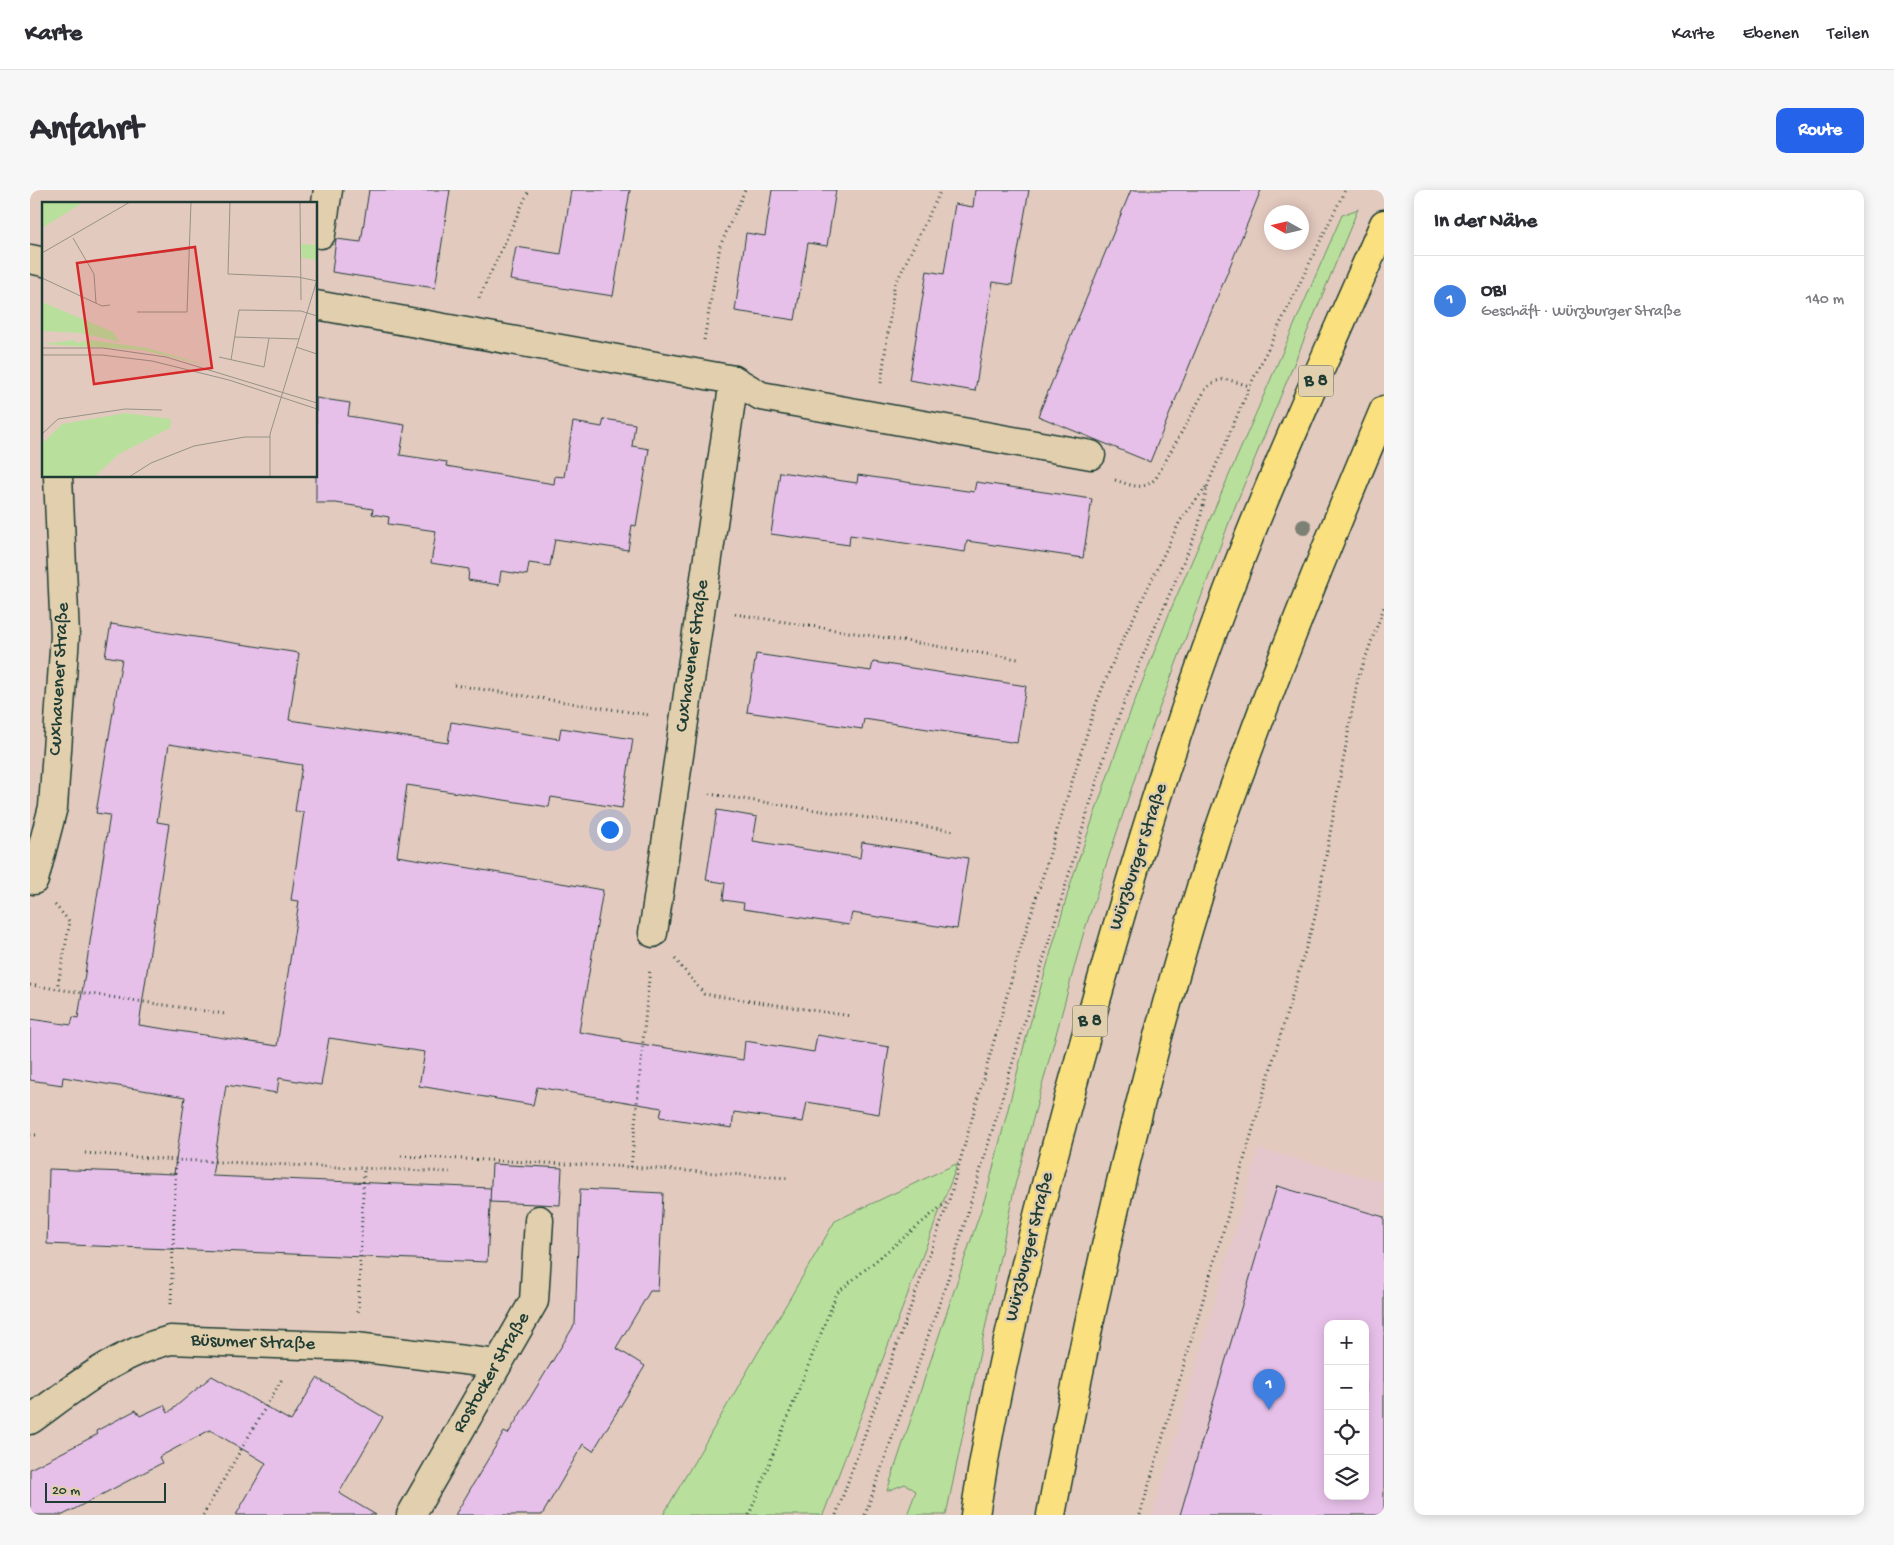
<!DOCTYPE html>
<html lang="de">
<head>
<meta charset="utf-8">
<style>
  body { margin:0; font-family:"Gochi Hand",sans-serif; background:#f7f7f7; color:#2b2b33 }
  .controls { position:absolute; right:15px; bottom:15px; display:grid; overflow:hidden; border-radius:10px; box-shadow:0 2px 12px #0003 }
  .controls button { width:45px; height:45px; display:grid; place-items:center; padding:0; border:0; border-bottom:1px solid #e1e1e2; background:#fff; color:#2b2b33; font:25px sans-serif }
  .compass { position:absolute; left:1234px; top:15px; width:45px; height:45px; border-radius:50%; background:#fff; box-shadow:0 2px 12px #0003; rotate:278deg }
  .scale { position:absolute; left:15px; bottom:12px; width:121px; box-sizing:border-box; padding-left:5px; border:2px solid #1f3d34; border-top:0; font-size:14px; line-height:18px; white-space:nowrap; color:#1f3d34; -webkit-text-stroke:4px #e1cfad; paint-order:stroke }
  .you { position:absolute; left:579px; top:639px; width:18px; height:18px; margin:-12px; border:4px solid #fff; border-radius:50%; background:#1a73e8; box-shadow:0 0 0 8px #1a73e833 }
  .badge { display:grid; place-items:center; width:32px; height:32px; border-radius:50%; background:#2563eb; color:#fff; font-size:16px; font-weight:700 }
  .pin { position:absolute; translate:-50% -41px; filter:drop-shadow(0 1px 2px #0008) }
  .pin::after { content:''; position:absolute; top:26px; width:18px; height:15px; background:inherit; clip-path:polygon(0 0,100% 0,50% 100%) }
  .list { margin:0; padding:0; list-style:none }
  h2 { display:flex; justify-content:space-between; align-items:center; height:65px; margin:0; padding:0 20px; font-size:21px }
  h2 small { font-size:16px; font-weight:400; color:#7c7c81 }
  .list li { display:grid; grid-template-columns:32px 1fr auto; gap:15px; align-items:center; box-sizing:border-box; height:90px; padding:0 20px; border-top:1px solid #e1e1e2 }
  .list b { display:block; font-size:19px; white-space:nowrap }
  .list p { margin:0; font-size:16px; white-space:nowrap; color:#7c7c81 }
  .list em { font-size:16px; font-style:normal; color:#7c7c81 }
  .icon { flex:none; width:28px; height:28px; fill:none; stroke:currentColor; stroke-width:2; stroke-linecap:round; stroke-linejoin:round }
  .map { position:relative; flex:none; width:1354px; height:1325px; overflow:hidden; border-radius:10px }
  header { display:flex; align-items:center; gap:30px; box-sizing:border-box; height:70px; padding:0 25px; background:#fff; border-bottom:1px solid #e1e1e2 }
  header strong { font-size:24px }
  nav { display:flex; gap:28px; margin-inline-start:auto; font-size:18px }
  .intro { display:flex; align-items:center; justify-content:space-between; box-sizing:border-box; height:120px; padding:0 30px }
  h1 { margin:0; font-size:35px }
  .button { padding:12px 22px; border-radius:10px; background:#2563eb; color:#fff; font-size:18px; font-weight:700 }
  main { display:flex; gap:30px; padding:0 30px }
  aside { flex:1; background:#fff; border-radius:10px; box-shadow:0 2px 12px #0003 }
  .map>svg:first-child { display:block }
  .built { fill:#e4c7cc; fill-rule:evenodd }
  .green { fill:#b8e09c; stroke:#6c8e68 }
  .building { fill:#e7c0e9; stroke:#1f3d34; fill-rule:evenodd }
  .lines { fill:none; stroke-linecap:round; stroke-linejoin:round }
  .minor-casing { stroke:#1f3d34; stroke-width:31 }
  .major-casing { stroke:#1f3d34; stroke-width:31 }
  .path { stroke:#1f3d34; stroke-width:3; stroke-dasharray:1 4; stroke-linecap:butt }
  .minor { stroke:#e1cfad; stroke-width:28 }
  .major { stroke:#fbe080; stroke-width:28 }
  .tree { fill:#7c8175 }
  .labels { text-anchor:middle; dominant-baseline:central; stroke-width:5; stroke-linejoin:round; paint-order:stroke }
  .shield { fill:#e1cfad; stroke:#596958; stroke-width:1 }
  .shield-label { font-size:18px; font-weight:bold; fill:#1f3d34 }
  .street-label { font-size:19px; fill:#1f3d34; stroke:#e1cfad }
  .inset-road { fill:none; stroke:#959287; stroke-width:1 }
  .view { fill:#d62828; fill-opacity:0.15; stroke:#d62828; stroke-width:2.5 }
  .inset-edge { fill:none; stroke:#1f3d34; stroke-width:2.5 }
</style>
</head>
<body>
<header>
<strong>Karte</strong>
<nav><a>Karte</a><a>Ebenen</a><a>Teilen</a></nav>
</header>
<div class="intro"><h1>Anfahrt</h1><a class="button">Route</a></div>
<main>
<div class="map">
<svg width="1354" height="1325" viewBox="0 0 1354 1325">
  <rect width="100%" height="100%" fill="#e3cabf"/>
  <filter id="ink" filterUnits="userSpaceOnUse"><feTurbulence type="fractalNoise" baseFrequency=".02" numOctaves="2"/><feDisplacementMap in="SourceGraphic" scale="10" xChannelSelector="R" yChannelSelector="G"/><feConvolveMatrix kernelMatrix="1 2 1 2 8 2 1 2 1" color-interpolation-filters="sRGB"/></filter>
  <g filter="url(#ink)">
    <path class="built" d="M1229 959 1354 992V1325H1123ZM1298 1134H1335V1306H1298Z"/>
    <g class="green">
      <path d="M1328 19 1206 314 1117 551 1053 745 985 995 916 1325H877L886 1301 875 1294 857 1301 957 1002 996 848 1042 689 1095 536 1141 419 1312 25Z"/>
      <path d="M928 973 793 1325H633L805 1031Z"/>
    </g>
    <g class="building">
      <path d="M339 0H420L405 98 302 82 306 49 331 52Z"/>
      <path d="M541 0H600L583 106 480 90 486 57 531 64Z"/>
      <path d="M742 0H806L797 56 778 53 765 130 705 121 716 43 735 46Z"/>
      <path d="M945 0H999L982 95 963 92 945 201 879 190 897 81 914 84 925 14 943 17Z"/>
      <path d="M1101 0H1231L1120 272 1008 226Z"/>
      <path d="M286 208 320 213 318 226 375 235 370 265 417 272 416 276 524 294 525 286 534 287 543 232 572 237 574 229 605 234 602 256 619 259 606 336 602 335 598 360 525 349 520 376 499 373 497 385 471 381 469 395 438 390 439 379 401 373 406 341 358 334 359 327 342 324 343 319 306 313H286Z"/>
      <path d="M750 282 827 293 828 285 944 302 946 292 1062 309 1053 368 937 351 935 362 820 345 819 355 741 344Z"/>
      <path d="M81 434 269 463 259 530 418 553 421 532 529 549 531 538 603 549 592 618 521 607 519 617 377 595 367 666 573 700 549 842 592 849V851L713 870 715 851 784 862 787 845 859 857 849 924 777 912 773 932 704 922 702 938 630 927 632 918 507 897 503 915 389 896 395 862 299 848 291 895 249 888 247 903 196 895 182 986 461 998 457 1072 17 1054 19 979 144 984 155 907 33 887 32 895 0 890V829L41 835 43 827 48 828 80 625 66 623 92 469 75 466ZM139 554 272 575 265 621 274 622 261 710 269 711 247 856 109 835 139 634 127 632Z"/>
      <path d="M726 464 841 481 843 472 996 496 987 553 834 529 832 539 717 522Z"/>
      <path d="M687 620 727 627 723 651 830 668 832 652 938 668 927 739 822 723 819 735 713 719 714 713 693 710 695 693 676 690Z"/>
      <path d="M462 974 532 978 530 1015 460 1012Z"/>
      <path d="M1247 996 1354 1027V1325H1150ZM1298 1134H1335V1306H1298Z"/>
      <path d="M550 999 633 1003 628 1101H620L586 1158 615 1176 563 1261 553 1254 512 1325H425L474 1242 478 1244 545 1134Z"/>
      <path d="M182 1186 261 1231 287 1188 353 1227 309 1303 346 1325H206L236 1273 180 1240 129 1267 132 1273 33 1325H0V1279L68 1244 66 1241 106 1220 110 1226 134 1215 138 1223Z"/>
    </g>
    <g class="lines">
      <defs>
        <g id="minor">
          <path d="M291 44 298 0"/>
          <path d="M0 69 14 72"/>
          <path d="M286 115 704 190 623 743"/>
          <path d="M704 190 731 206 1061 265"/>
          <path d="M4 690 23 617 35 446 28 286"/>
          <path d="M0 1230C47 1196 83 1165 140 1150L326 1157 467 1174"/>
          <path d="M381 1325 504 1111 509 1030"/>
        </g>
        <g id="major">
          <path d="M945 1325C966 1187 1000 1053 1036 919 1088 727 1145 532 1219 347 1261 242 1309 138 1354 34"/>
          <path d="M1021 1325C1063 1098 1114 873 1185 653 1195 620 1208 588 1220 555 1261 442 1307 331 1354 220"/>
        </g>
      </defs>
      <use href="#minor" class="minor-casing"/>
      <use href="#major" class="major-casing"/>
      <g class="path">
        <path d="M449 108 499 0"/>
        <path d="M674 150 690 56 715 0"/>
        <path d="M851 193 864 97 911 0"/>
        <path d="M1085 290C1101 295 1113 302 1126 288L1175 200C1191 183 1200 191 1220 196"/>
        <path d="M705 424 988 469"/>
        <path d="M424 495 619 525"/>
        <path d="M679 604 925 641"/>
        <path d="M25 715 40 732 27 799"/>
        <path d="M645 769 674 804 821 826"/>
        <path d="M0 795 195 824"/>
        <path d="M0 945H7"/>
        <path d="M55 963 146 970 420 982"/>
        <path d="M371 966 601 977 758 988"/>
        <path d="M601 977 620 778"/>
        <path d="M141 1114 146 970"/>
        <path d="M328 1122 334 978"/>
        <path d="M173 1325 252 1189"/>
        <path d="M719 1325 807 1103 919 1010"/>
        <path d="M806 1325 919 1010 986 773 1066 514 1087 462 1150 331 1176 297"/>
        <path d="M835 1325 917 1092 1077 557 1111 470 1168 338 1178 294 1220 196 1315 0"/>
        <path d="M1110 1325 1285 727 1328 488 1354 417"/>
      </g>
      <use href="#minor" class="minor"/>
      <use href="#major" class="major"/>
    </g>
    <circle class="tree" cx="1274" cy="337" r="8"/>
  </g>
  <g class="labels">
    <g class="shield">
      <rect x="1268.5" y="175.5" width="35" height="31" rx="4"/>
      <rect x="1042.5" y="815.5" width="35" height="31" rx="4"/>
    </g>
    <g class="shield-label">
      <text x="1286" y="191">B 8</text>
      <text x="1060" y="831">B 8</text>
    </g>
    <g class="street-label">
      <text transform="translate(663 466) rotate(-82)">Cuxhavener Straße</text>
      <text transform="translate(30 489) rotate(-87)">Cuxhavener Straße</text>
      <text transform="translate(1109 667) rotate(-72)">Würzburger Straße</text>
      <text transform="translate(1000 1057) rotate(-76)">Würzburger Straße</text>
      <text transform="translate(223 1153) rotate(2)">Büsumer Straße</text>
      <text transform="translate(462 1183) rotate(-60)">Rostocker Straße</text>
    </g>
  </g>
  <g transform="translate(12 12)">
    <rect width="275" height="275" fill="#e3cabf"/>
    <path d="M0 0H42L0 26ZM259 42 275 43V58L260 56ZM0 100 71 130 78 140 38 131 0 129ZM33 138 34 141 48 138 105 146 168 164 100 148 0 142ZM84 211 129 217 128 226 77 252 52 275H0V242L20 222Z" fill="#b8e09c"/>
    <path class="inset-road" d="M188 0 186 72 256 75 275 79M258 0 259 98M31 36 52 72 54 101M0 51 88 0M92 54 147 47M0 76 60 104 68 103M95 110H145L149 0M193 135 257 137M254 145 275 152M0 146H61L124 155 275 201M0 153H60L110 159 187 178 275 207M177 155 222 165 227 136M189 158 197 108 259 109 275 114M0 232 16 217 83 207 120 208M87 275 109 261 152 244 203 235H228M228 275V232L275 78"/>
    <path class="view" d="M153 45 170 166 52 182 35 61Z"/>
    <rect width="275" height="275" class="inset-edge"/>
  </g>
</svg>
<div class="controls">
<button>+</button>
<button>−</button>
<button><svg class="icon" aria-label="locate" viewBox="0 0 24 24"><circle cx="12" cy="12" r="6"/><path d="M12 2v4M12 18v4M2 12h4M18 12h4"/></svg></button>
<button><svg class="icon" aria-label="layers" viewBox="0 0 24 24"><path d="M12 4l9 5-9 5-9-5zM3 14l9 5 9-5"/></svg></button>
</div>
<svg class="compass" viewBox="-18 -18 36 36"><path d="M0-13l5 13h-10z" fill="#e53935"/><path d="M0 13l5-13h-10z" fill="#7c7c81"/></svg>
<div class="scale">20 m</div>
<div class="you"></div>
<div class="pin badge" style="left:1239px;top:1220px;background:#3f7fe0">1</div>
</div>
<aside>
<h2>In der Nähe<small></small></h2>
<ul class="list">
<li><span class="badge" style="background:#3f7fe0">1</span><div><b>OBI</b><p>Geschäft · Würzburger Straße</p></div><em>140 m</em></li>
</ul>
</aside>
</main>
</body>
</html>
